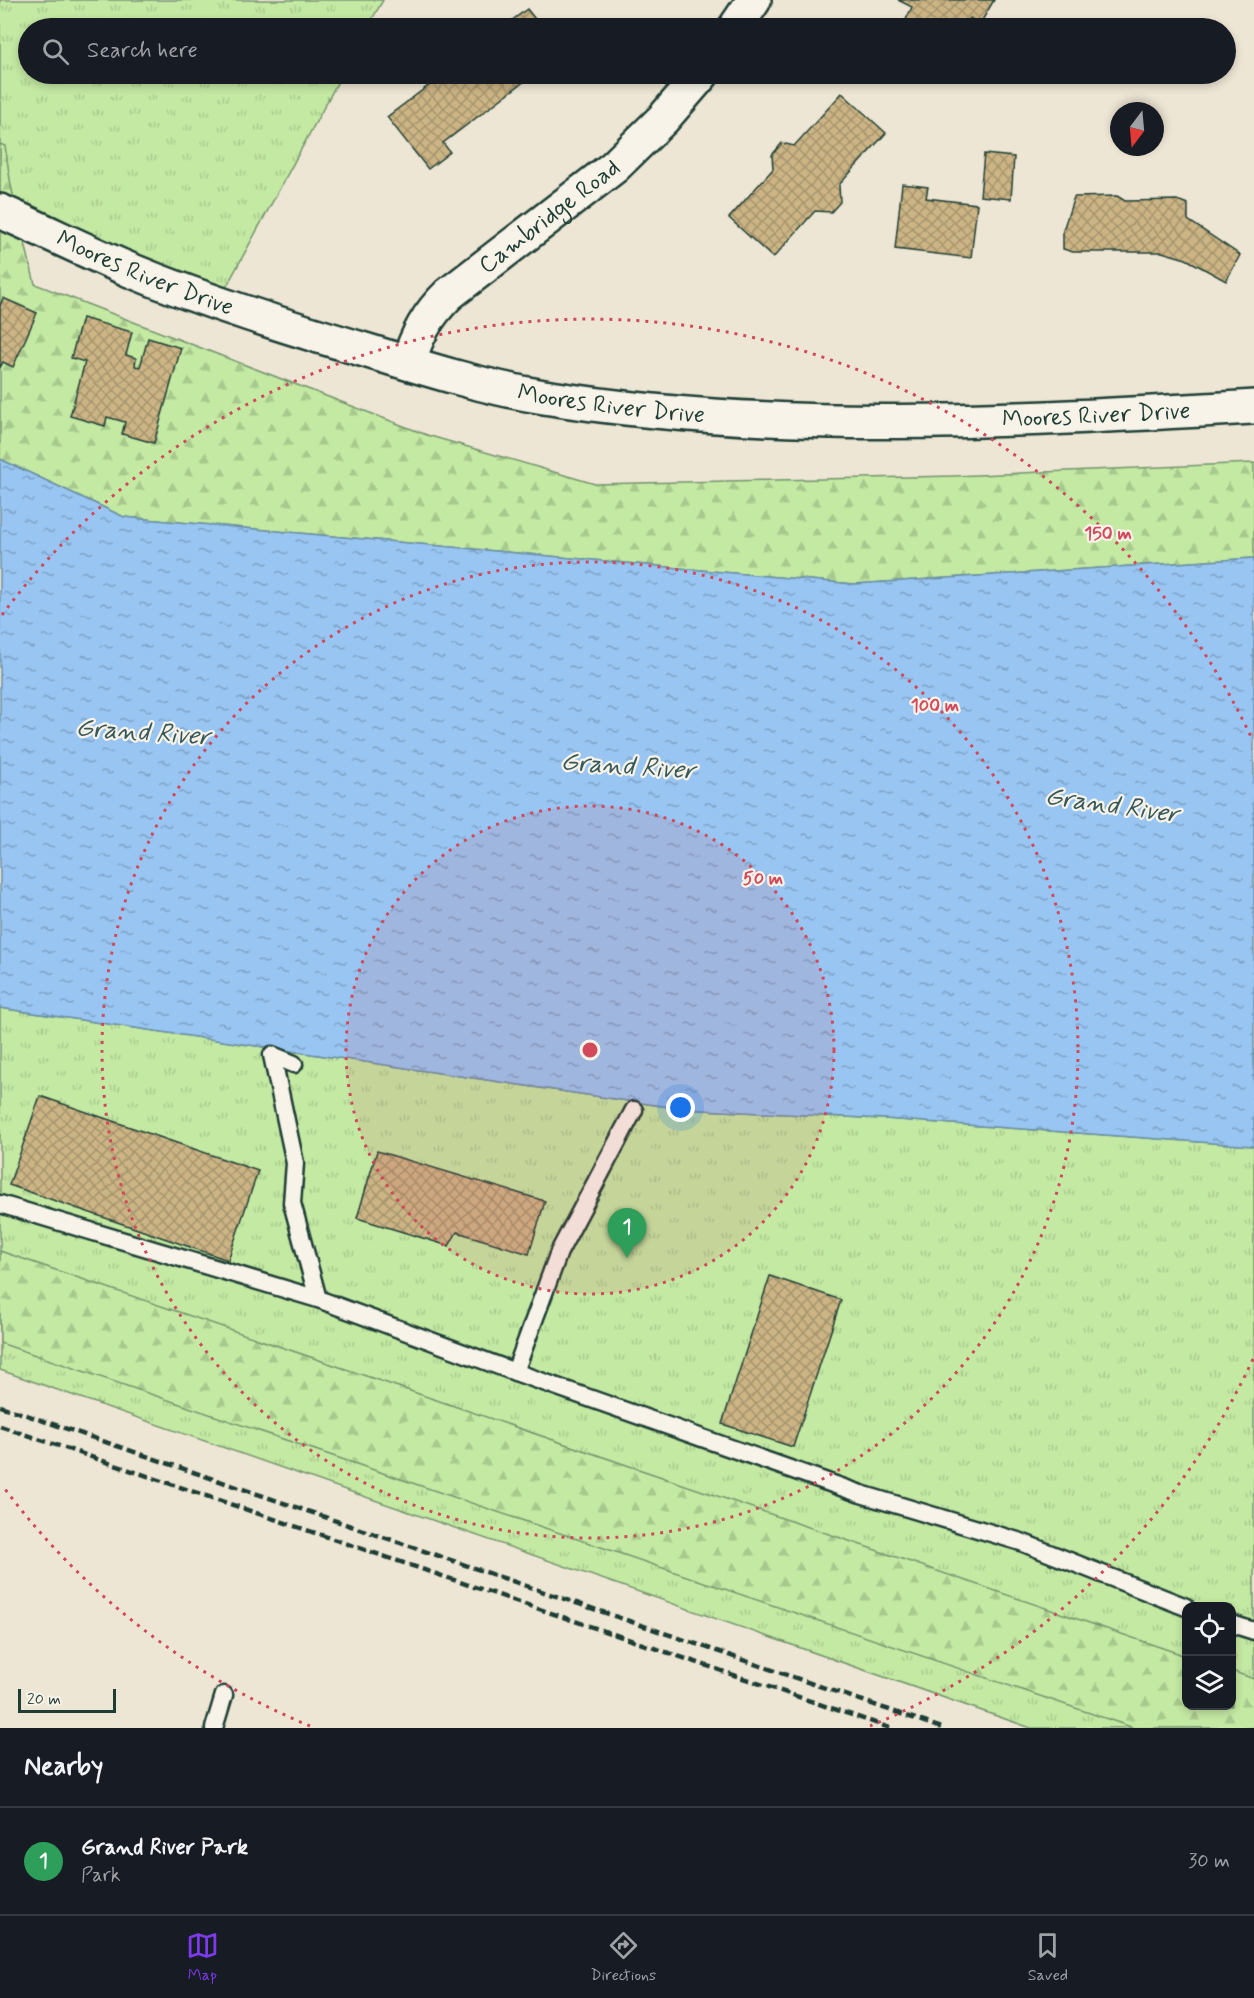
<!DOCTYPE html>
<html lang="en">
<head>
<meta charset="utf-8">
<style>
  body { margin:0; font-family:Mynerve,sans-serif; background:#242831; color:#f1f3f6 }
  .controls { position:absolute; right:18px; bottom:18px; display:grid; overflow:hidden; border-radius:12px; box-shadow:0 3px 9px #0003 }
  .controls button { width:54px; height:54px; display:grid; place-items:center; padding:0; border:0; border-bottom:2px solid #363941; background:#171b24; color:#f1f3f6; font:30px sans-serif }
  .compass { position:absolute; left:1110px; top:102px; width:54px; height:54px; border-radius:50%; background:#171b24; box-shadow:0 3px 9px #0003; rotate:196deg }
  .scale { position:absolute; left:18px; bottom:15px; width:98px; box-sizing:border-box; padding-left:6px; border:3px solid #1f3d34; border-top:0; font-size:16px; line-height:21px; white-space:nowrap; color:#1f3d34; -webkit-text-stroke:4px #f7f3e8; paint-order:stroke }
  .you { position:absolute; left:681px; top:1108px; width:21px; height:21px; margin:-15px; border:4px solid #fff; border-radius:50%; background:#1a73e8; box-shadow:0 0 0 9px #1a73e833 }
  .badge { display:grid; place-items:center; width:39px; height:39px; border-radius:50%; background:#7c3aed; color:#fff; font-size:20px; font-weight:700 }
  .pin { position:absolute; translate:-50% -50px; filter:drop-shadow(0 2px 3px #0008) }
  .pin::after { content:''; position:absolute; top:32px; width:21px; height:18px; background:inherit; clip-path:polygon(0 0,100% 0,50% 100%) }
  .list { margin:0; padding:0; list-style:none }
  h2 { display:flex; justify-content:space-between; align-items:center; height:78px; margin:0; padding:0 24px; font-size:26px }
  h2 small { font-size:20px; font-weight:400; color:#9ea1a6 }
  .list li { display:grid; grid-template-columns:39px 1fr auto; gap:18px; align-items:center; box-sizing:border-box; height:108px; padding:0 24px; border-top:2px solid #363941 }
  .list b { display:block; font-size:22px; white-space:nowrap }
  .list p { margin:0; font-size:20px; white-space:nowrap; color:#9ea1a6 }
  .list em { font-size:20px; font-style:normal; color:#9ea1a6 }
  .icon { flex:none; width:33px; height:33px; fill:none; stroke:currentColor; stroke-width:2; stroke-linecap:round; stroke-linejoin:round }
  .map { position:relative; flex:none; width:1254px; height:1728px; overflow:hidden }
  .search { position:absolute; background:#171b24; box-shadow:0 3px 9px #0003; left:18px; right:18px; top:18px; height:66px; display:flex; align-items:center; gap:15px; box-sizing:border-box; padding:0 21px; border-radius:33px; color:#9ea1a6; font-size:22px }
  .sheet { height:186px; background:#171b24 }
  nav { display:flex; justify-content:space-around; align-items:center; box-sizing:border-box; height:84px; border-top:2px solid #363941; background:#171b24; font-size:16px; color:#9ea1a6 }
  nav a { display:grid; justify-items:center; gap:3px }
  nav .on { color:#7c3aed }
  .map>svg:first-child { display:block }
  .grass { fill:url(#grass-tufts); stroke:#72936c; stroke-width:1.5; fill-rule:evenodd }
  .forest { fill:url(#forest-firs); stroke:#72936c; stroke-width:1.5 }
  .water { fill:url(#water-ripples); stroke:#688fa6; stroke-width:1.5 }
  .building { fill:url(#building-cross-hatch); stroke:#1f3d34; stroke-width:1.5 }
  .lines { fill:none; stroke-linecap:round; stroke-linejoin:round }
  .service-casing { stroke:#1f3d34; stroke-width:21 }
  .minor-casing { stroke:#1f3d34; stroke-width:38 }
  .service { stroke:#f7f3e8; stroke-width:16 }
  .minor { stroke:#f7f3e8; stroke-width:33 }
  .rail { stroke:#1f3d34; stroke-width:4.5; stroke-dasharray:9 4.5; stroke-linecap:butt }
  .ring { fill:none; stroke:#d1495b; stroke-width:3; stroke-dasharray:3 6 }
  .labels { text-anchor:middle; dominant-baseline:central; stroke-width:4.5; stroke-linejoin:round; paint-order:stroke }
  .street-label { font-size:24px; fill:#1f3d34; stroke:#f7f3e8 }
  .water-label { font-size:26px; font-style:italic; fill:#37585a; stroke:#f7f3e8 }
  .centre { fill:#d1495b; stroke:#f7f3e8; stroke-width:3 }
  .ring-label { font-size:18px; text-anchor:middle; font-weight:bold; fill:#d1495b; stroke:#f7f3e8; stroke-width:4.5; stroke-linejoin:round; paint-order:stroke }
</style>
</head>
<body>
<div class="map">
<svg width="1254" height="1728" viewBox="0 0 1254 1728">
  <defs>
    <pattern id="grass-tufts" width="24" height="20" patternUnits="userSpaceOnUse" patternTransform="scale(1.5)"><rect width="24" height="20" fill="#c4e9a3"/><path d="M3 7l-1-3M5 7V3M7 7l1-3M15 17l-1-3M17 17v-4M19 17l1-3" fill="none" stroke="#a8c98d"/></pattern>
    <pattern id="forest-firs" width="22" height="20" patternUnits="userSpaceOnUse" patternTransform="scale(1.5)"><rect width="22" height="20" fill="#c4e9a3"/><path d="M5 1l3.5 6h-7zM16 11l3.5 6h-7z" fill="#a8c98d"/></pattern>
    <pattern id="water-ripples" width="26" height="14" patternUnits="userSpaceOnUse" patternTransform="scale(1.5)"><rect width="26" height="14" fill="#99c5f2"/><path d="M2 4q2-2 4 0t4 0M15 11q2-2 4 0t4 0" fill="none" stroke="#7ca1c5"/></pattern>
    <pattern id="building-cross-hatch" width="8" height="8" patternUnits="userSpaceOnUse" patternTransform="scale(1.5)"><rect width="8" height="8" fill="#ccb484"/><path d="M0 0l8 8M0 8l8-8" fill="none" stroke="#a5946d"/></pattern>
  </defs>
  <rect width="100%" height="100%" fill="#eee6d4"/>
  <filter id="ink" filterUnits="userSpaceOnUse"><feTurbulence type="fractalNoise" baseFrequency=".0167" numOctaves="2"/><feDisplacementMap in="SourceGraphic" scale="12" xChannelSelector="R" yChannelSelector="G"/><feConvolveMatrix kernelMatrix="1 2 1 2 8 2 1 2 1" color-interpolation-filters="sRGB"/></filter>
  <g filter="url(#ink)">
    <g class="grass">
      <path d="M0 0H383L367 28H28V74H342L212 313 0 215Z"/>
      <path d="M0 1008 682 1109 885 1119 1254 1146V1728H1031L0 1370ZM1186 1606H1232V1706H1186Z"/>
    </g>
    <g class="forest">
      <path d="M0 144 5 146 11 186 35 284 427 435 595 484 954 476 1254 463V558L854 584 124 517 0 459Z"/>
      <path d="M0 1251 1186 1656V1706H1232V1671L1254 1679V1728H1134L0 1343Z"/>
    </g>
    <path class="water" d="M0 459 124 517 854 584 1254 558V1146L885 1119 682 1109 0 1008Z"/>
    <g class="building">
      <path d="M898 0H994L980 24 970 18 966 28H902L912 7Z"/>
      <path d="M527 9 542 28H502Z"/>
      <path d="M444 74H534L443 143 450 152 428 169 387 117Z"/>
      <path d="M842 93 886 133 839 185 840 202 831 212 815 211 773 258 729 218 773 169 772 155 782 143 794 146Z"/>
      <path d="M984 154 1014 157 1011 199 980 196Z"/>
      <path d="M902 184 928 187 926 198 977 204 971 258 895 249Z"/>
      <path d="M1117 196 1125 201 1177 200 1188 204V220L1240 255 1226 281 1186 259 1162 252H1073L1063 249V230L1074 197Z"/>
      <path d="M3 298 37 313 13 367 3 362 0 368V306Z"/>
      <path d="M82 318 132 332 126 355 136 358 135 366 140 367 148 338 181 348 154 443 122 434 125 422 107 417 105 426 70 416 85 362 71 358Z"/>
      <path d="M40 1096 258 1171 228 1260 9 1185Z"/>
      <path d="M377 1151 545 1201 529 1254 457 1232 449 1246 357 1218Z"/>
      <path d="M770 1276 841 1300 793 1447 722 1424Z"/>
    </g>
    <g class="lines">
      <defs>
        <g id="service">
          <path d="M294 1064 272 1055 295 1163 292 1203 318 1299"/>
          <path d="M0 1204 318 1299 515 1372 861 1494 1021 1542 1186 1607"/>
          <path d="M515 1372 559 1252 634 1110"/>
          <path d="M1232 1624 1254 1631"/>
          <path d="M214 1728 224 1695"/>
        </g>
        <g id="minor">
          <path d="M735 28 754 0"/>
          <path id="s1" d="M0 211C43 230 86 251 130 270 207 302 288 327 368 351 426 369 484 387 544 397 781 435 1016 421 1254 407"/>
          <path id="s2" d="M408 363C417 335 427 315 449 294L614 167 663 119 702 74"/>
        </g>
      </defs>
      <use href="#service" class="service-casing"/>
      <use href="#minor" class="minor-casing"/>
      <use href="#service" class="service"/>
      <use href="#minor" class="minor"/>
      <g class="rail">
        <path d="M0 1406 942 1728"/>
        <path d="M0 1426 890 1728"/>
      </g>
    </g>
  </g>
  <circle cx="590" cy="1050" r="244" fill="#d1495b" fill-opacity=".12"/>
  <g class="ring">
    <circle cx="590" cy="1050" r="244"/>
    <circle cx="590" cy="1050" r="488"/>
    <path d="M1253 1359A732 732 0 0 1 870 1726M310 1726A732 732 0 0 1 2 1485M2 615A732 732 0 0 1 1253 741"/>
  </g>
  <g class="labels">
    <g class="street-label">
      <text stroke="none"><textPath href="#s2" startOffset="208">Cambridge Road</textPath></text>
      <text stroke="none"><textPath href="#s1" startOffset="158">Moores River Drive</textPath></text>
      <text stroke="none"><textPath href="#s1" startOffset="644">Moores River Drive</textPath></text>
      <text stroke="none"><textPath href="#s1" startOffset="1130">Moores River Drive</textPath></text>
    </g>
    <g class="water-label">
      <text transform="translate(143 733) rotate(4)">Grand River</text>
      <text transform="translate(628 767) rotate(4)">Grand River</text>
      <text transform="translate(1112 806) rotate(8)">Grand River</text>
    </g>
  </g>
  <circle cx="590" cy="1050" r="9" class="centre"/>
  <g class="ring-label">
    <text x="1108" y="539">150 m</text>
    <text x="935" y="711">100 m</text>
    <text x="763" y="884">50 m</text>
  </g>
</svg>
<div class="controls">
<button><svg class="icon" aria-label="locate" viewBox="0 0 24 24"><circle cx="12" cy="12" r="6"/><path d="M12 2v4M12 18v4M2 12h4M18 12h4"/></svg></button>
<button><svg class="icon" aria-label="layers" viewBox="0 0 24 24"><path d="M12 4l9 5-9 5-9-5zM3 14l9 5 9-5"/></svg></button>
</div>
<svg class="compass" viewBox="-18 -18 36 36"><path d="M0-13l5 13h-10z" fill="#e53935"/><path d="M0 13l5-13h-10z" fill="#9ea1a6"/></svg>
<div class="scale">20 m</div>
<div class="you"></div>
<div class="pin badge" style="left:627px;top:1258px;background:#2e9e5b">1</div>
<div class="search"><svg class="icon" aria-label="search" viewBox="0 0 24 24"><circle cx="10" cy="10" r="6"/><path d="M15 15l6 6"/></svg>Search here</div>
</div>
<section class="sheet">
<h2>Nearby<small></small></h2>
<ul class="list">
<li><span class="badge" style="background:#2e9e5b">1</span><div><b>Grand River Park</b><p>Park</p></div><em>30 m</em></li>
</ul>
</section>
<nav>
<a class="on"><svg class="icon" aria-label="map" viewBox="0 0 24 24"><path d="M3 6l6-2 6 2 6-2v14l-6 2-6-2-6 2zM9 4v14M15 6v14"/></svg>Map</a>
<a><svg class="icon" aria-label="directions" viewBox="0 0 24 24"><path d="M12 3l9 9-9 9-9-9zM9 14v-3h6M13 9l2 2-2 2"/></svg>Directions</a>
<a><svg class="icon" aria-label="saved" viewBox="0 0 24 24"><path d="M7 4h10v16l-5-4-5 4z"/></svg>Saved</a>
</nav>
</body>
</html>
